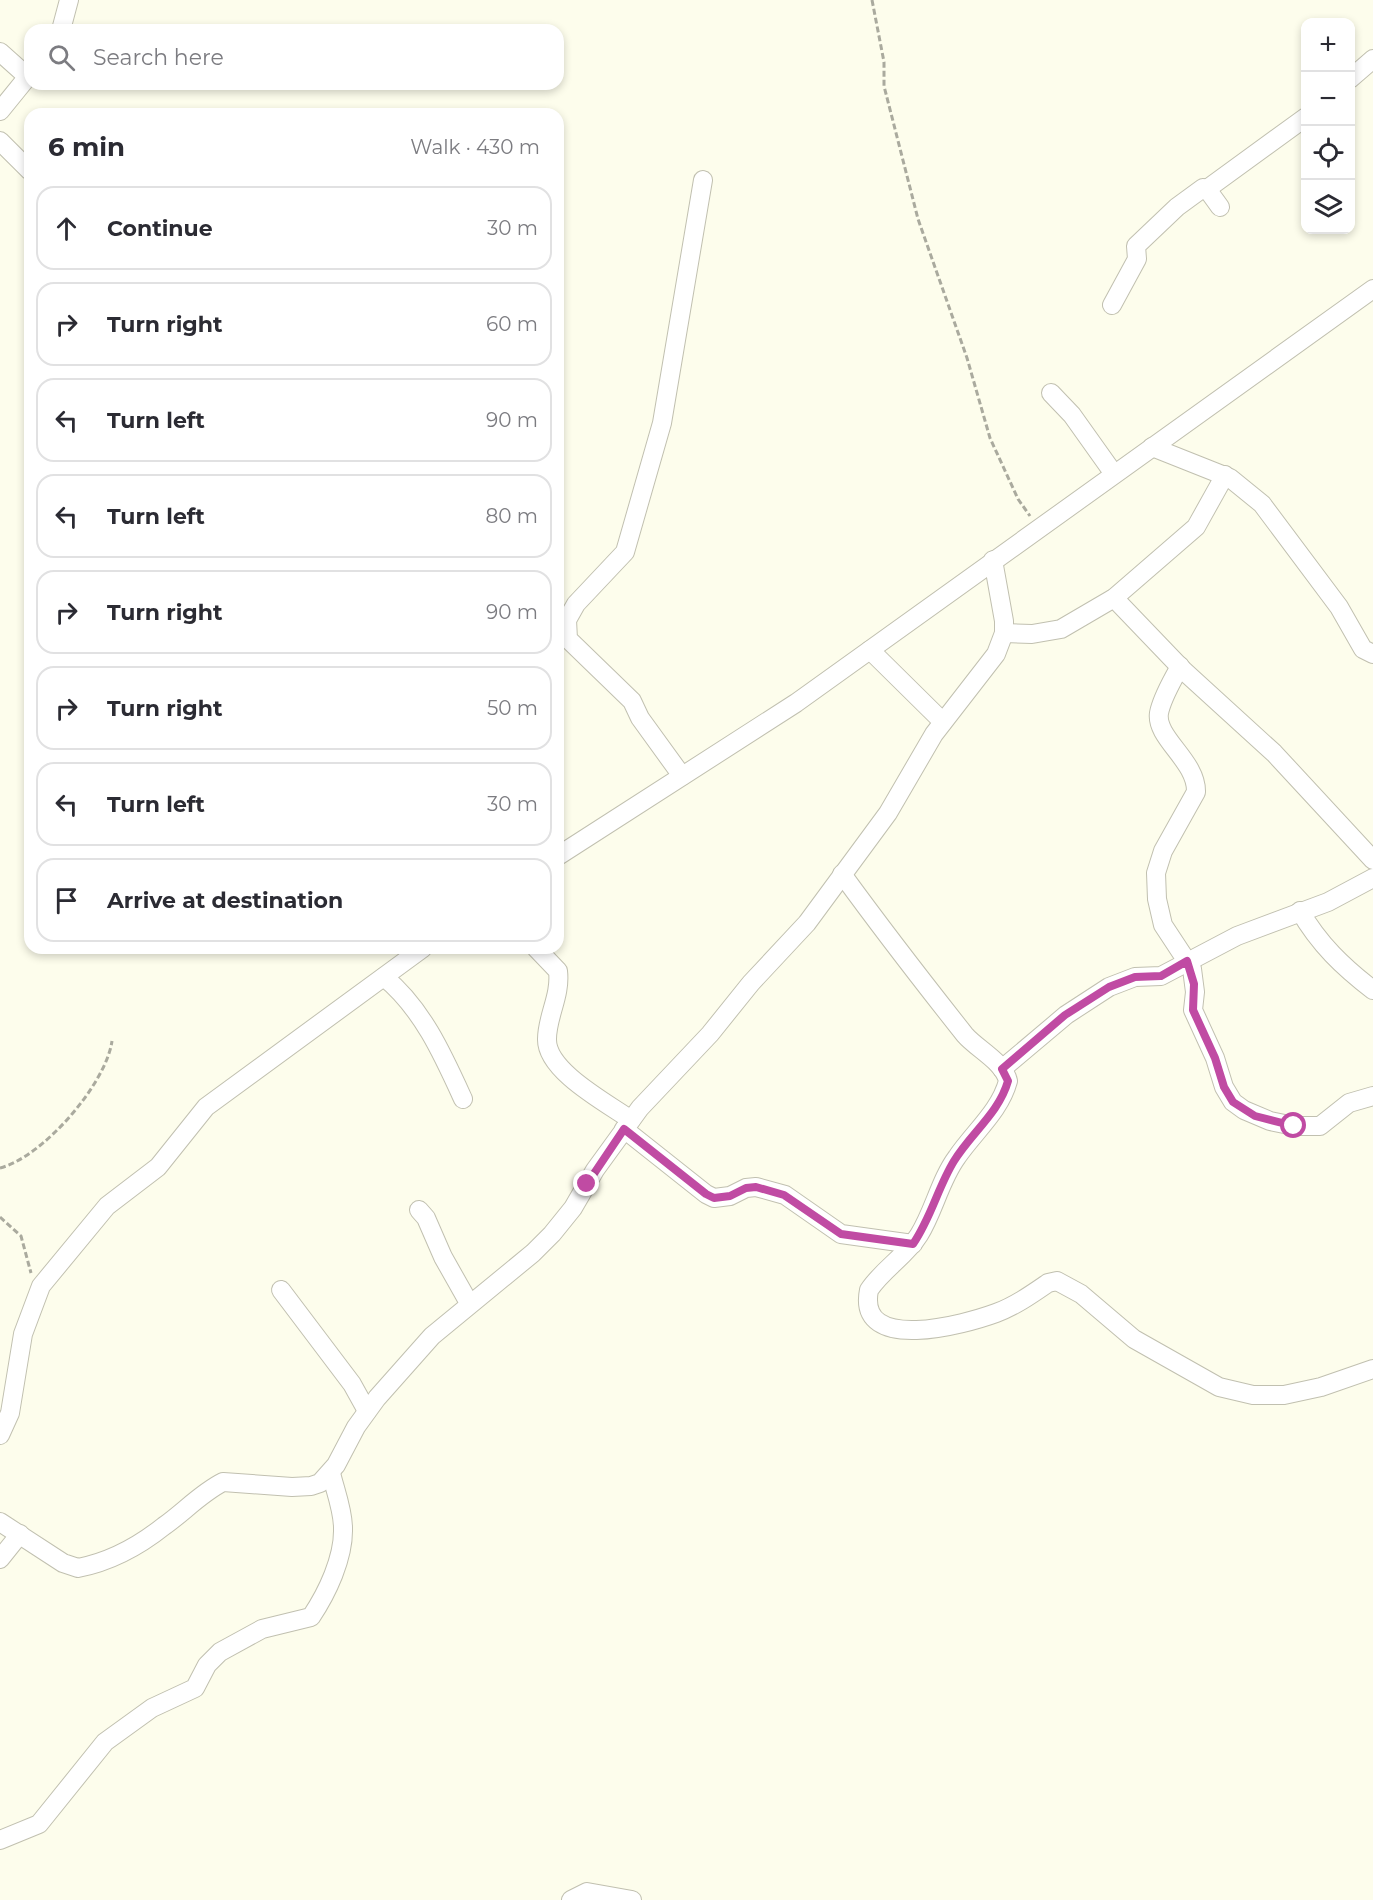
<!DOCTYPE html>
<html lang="en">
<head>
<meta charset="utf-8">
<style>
  body { margin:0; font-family:Montserrat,sans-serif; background:#f7f7f7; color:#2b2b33 }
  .controls { position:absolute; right:18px; top:18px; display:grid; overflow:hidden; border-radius:12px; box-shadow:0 3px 9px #0003 }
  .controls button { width:54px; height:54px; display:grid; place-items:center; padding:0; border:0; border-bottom:2px solid #e1e1e2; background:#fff; color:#2b2b33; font:30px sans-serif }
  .stop { position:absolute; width:18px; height:18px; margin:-14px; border:4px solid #c04ba3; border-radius:50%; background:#fff }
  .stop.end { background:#c04ba3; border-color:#fff; box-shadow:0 2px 6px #0008 }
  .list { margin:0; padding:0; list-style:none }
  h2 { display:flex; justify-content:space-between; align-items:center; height:78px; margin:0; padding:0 24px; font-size:26px }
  h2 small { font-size:20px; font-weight:400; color:#7c7c81 }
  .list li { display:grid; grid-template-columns:39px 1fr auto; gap:18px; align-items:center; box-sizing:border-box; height:84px; margin:0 12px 12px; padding:0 12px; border:2px solid #e1e1e2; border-radius:18px }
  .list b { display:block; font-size:22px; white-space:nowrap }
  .list em { font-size:20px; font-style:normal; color:#7c7c81 }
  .icon { flex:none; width:33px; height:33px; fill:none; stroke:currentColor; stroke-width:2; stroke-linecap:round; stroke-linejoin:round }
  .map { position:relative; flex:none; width:1373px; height:1900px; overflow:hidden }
  .search { position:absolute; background:#fff; box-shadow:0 3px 9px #0003; left:24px; top:24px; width:540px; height:66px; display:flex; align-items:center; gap:15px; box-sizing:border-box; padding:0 21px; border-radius:18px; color:#7c7c81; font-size:22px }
  .panel { position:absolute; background:#fff; box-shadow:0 3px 9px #0003; left:24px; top:108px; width:540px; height:846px; border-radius:18px }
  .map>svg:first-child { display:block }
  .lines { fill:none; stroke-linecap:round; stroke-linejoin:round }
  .minor-casing { stroke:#c1c0b0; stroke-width:20 }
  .path { stroke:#aaaa9e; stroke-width:3; stroke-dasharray:6 3; stroke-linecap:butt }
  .minor { stroke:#fff; stroke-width:18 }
  .route { stroke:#c04ba3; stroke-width:8 }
</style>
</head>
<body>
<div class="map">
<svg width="1373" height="1900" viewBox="0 0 1373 1900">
  <rect width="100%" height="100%" fill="#fdfdec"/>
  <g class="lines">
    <defs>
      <g id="minor">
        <path d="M61 30 69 0"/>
        <path d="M0 52 28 77"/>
        <path d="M1350 79 1373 59"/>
        <path d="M0 111 30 74"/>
        <path d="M0 141 30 171"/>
        <path d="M1207 189 1306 117"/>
        <path d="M1112 305 1137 259 1136 246 1177 207 1203 188 1207 189 1220 207"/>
        <path d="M1051 393 1072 415 1114 474"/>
        <path d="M1152 447 1230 478 1262 504 1339 607 1363 649 1373 654"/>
        <path d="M1114 598 1184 671 1274 753 1373 860"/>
        <path d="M1004 633 1032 634 1061 629 1114 598 1196 527 1225 475"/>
        <path d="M870 650 943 722"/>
        <path d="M1180 666C1173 680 1162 697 1159 713 1155 738 1197 761 1196 792L1163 851 1156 873 1157 899 1163 925 1192 969 1195 992 1193 1010 1215 1058 1224 1087 1233 1102 1244 1110 1270 1121 1294 1126H1320L1349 1103 1373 1096"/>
        <path d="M682 776 640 718 632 701 568 639 567 620 576 604 625 552 662 423 703 180"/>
        <path d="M558 856 796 703 1373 289"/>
        <path d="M842 874C882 929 923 982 965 1035 977 1049 1004 1062 1008 1081 1000 1111 974 1132 957 1157 940 1180 934 1211 919 1235 906 1256 883 1269 869 1290 856 1355 966 1324 996 1313 1015 1306 1032 1294 1048 1283L1057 1281 1081 1294 1134 1339 1219 1387 1253 1395H1284L1321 1387 1373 1369"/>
        <path d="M1300 911C1319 944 1343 967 1373 990"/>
        <path d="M536 948 558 971C561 996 547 1016 547 1039 546 1071 607 1103 631 1120"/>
        <path d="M384 977C422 1008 443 1055 463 1099"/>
        <path d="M1002 1069 1066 1015 1109 987 1135 977 1161 976 1237 936 1328 902 1373 878"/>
        <path d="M624 1129 706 1194 714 1198 730 1196 746 1188 756 1187 785 1195 841 1234 913 1244"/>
        <path d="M419 1210 426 1218 443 1257 469 1303"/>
        <path d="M281 1290 352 1384 367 1411"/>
        <path d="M0 1435 10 1413 23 1334 41 1286 107 1206 158 1167 206 1107 423 948"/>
        <path d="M0 1522 63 1563 78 1568C109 1562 139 1546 164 1526 184 1512 201 1493 223 1482L292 1487 311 1486 320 1483 336 1465 356 1427 377 1398 432 1336 533 1253 552 1234 573 1208 595 1170 640 1108 710 1034 751 983 807 923 888 813 934 734 996 654 1004 633V621L993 560"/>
        <path d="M0 1559 20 1534"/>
        <path d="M0 1840 39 1824 105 1742 152 1708 195 1688 207 1665 220 1652 262 1629 311 1617C327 1593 344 1558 343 1528 343 1510 335 1490 331 1473"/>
        <path d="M571 1900 587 1892 632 1900"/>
      </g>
    </defs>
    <use href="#minor" class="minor-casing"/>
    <g class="path">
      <path d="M872 0 884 62V86L918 219 967 358 990 438 1018 499 1030 516"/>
      <path d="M0 1168C43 1157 106 1084 112 1041"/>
      <path d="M0 1217 21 1236 31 1273"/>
    </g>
    <use href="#minor" class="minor"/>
  </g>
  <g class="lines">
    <path class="route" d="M587 1184 624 1129 706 1194 714 1198 730 1196 746 1188 756 1187 784 1195 841 1234 913 1244C931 1218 938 1187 954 1161 971 1133 999 1113 1008 1081L1002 1069 1065 1015 1109 987 1135 977 1161 976 1187 961 1194 984 1193 1010 1215 1058 1224 1087 1233 1102 1255 1116 1294 1126"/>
  </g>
</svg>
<div class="controls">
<button>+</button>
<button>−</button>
<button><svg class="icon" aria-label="locate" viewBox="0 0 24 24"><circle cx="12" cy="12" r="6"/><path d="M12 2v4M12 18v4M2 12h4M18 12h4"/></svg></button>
<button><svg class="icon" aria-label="layers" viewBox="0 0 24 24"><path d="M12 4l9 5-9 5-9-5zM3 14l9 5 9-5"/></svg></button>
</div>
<div class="stop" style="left:1294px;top:1126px"></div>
<div class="stop end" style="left:587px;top:1184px"></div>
<div class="search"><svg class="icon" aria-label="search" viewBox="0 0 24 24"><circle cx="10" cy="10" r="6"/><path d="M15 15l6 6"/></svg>Search here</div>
<section class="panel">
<h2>6 min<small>Walk · 430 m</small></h2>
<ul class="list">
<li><svg class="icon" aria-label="ahead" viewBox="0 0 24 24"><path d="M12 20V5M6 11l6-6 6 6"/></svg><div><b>Continue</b></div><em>30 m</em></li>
<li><svg class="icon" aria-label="right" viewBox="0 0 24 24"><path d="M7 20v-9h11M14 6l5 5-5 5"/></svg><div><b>Turn right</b></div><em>60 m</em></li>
<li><svg class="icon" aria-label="left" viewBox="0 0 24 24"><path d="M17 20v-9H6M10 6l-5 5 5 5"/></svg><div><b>Turn left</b></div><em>90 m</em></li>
<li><svg class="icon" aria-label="left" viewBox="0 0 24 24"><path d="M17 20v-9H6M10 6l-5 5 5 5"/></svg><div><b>Turn left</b></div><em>80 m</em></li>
<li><svg class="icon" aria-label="right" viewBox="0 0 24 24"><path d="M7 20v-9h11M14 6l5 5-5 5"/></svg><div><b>Turn right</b></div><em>90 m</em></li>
<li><svg class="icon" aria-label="right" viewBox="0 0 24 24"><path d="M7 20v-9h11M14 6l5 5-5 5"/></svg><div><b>Turn right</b></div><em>50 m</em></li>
<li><svg class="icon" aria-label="left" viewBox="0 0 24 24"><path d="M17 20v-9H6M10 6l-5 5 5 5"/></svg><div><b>Turn left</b></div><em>30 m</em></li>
<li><svg class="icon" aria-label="arrive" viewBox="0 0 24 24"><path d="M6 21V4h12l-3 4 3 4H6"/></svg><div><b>Arrive at destination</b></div></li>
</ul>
</section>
</div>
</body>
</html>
